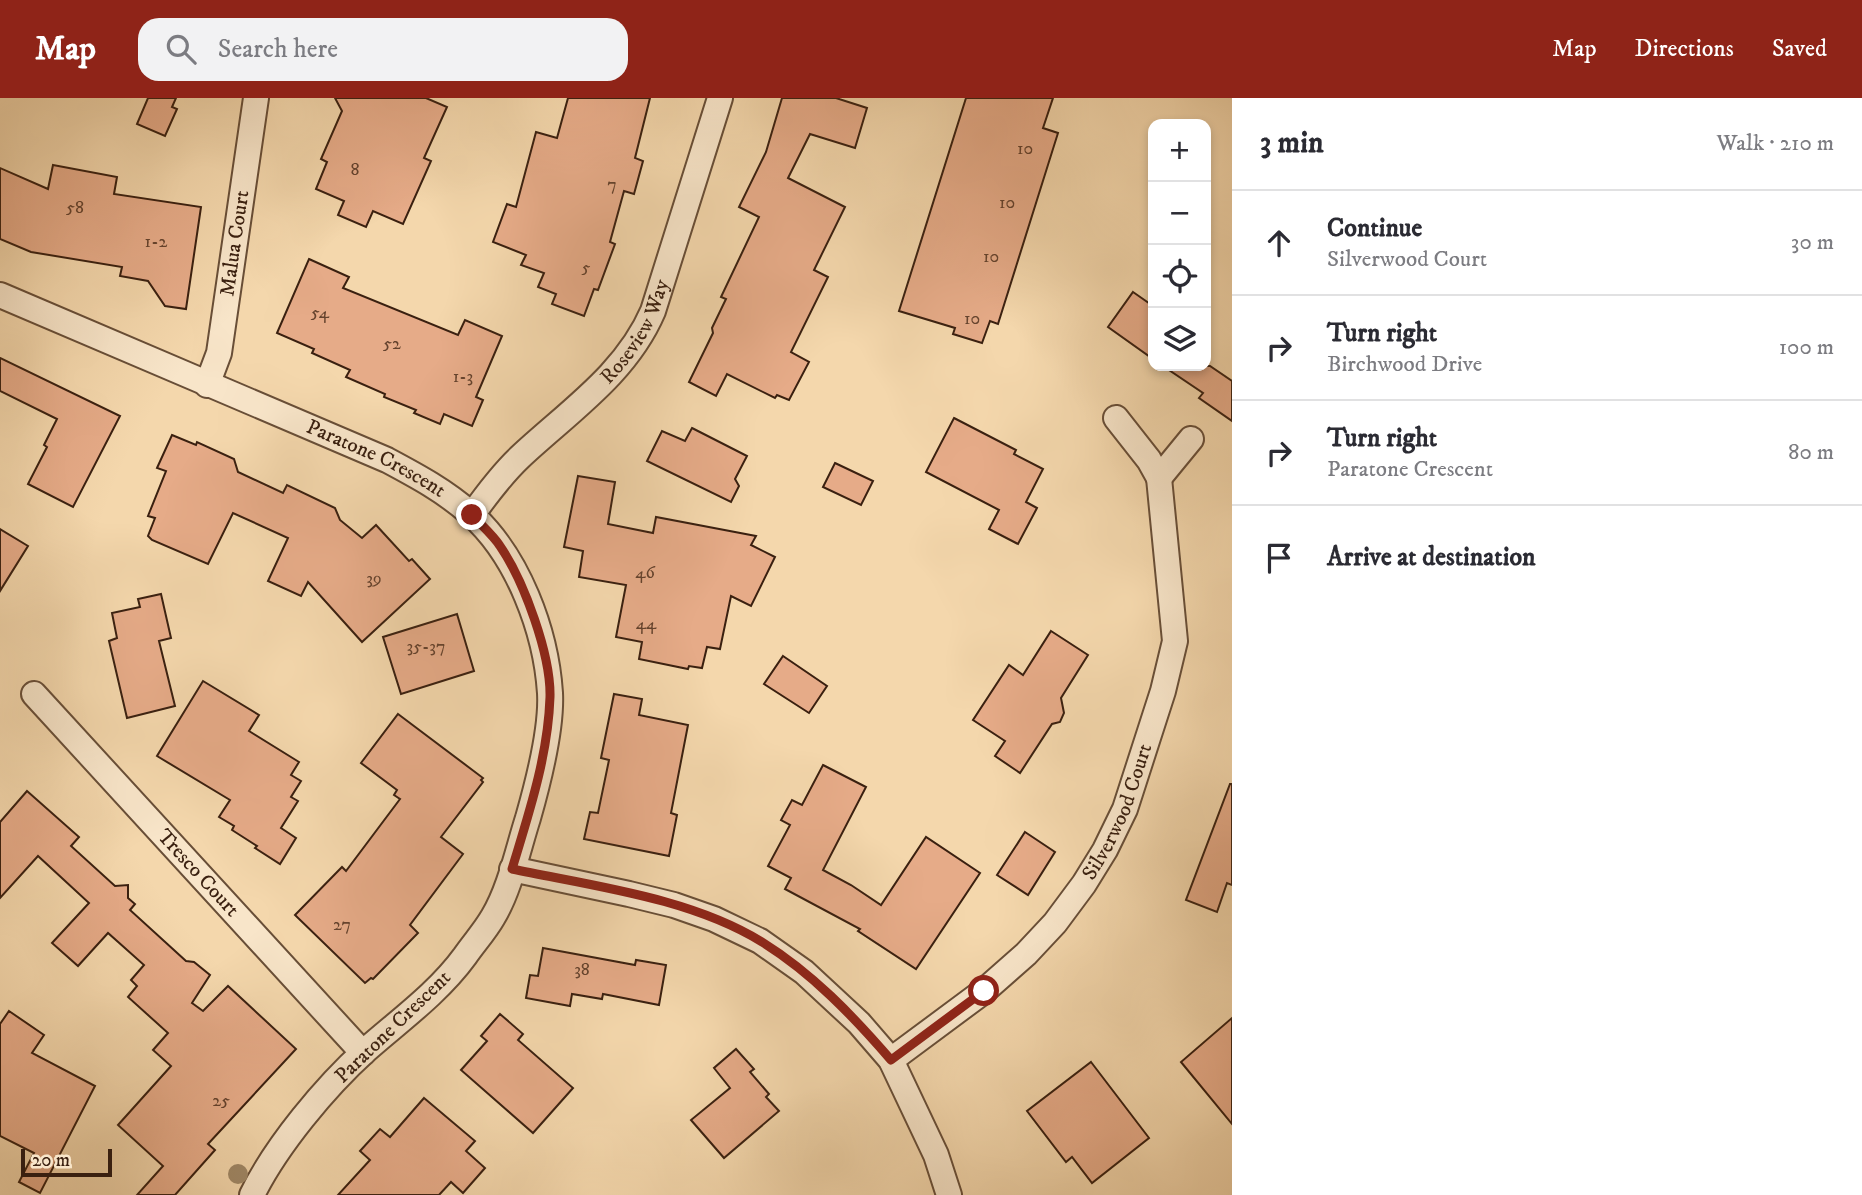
<!DOCTYPE html>
<html lang="en">
<head>
<meta charset="utf-8">
<style>
  body { margin:0; font-family:"IM FELL DW Pica",serif; background:#f2f2f3; color:#2b2b33 }
  .controls { position:absolute; right:21px; top:21px; display:grid; overflow:hidden; border-radius:14px; box-shadow:0 4px 10px #0003 }
  .controls button { width:63px; height:63px; display:grid; place-items:center; padding:0; border:0; border-bottom:2px solid #e1e1e2; background:#fff; color:#2b2b33; font:35px sans-serif }
  .scale { position:absolute; left:21px; bottom:18px; width:91px; box-sizing:border-box; padding-left:7px; border:4px solid #3a2010; border-top:0; font-size:19px; line-height:24px; white-space:nowrap; color:#3a2010; -webkit-text-stroke:5px #f8e5c9; paint-order:stroke }
  .stop { position:absolute; width:21px; height:21px; margin:-16px; border:5px solid #8f2418; border-radius:50%; background:#fff }
  .stop.end { background:#8f2418; border-color:#fff; box-shadow:0 2px 7px #0008 }
  .list { margin:0; padding:0; list-style:none }
  h2 { display:flex; justify-content:space-between; align-items:center; height:91px; margin:0; padding:0 28px; font-size:30px }
  h2 small { font-size:23px; font-weight:400; color:#7c7c81 }
  .list li { display:grid; grid-template-columns:46px 1fr auto; gap:21px; align-items:center; box-sizing:border-box; height:105px; padding:0 28px; border-top:2px solid #e1e1e2 }
  .list b { display:block; font-size:26px; white-space:nowrap }
  .list p { margin:0; font-size:23px; white-space:nowrap; color:#7c7c81 }
  .list em { font-size:23px; font-style:normal; color:#7c7c81 }
  .icon { flex:none; width:38px; height:38px; fill:none; stroke:currentColor; stroke-width:2; stroke-linecap:round; stroke-linejoin:round }
  .map { position:relative; flex:none; width:1232px; height:1097px; overflow:hidden }
  header { display:flex; align-items:center; gap:42px; box-sizing:border-box; height:98px; padding:0 35px; background:#8f2418; color:#fff }
  header strong { font-size:33px }
  nav { display:flex; gap:38px; margin-inline-start:auto; font-size:24px }
  .search { width:490px; height:63px; background:#f2f2f3; display:flex; align-items:center; gap:18px; box-sizing:border-box; padding:0 24px; border-radius:21px; color:#7c7c81; font-size:26px }
  main { display:flex }
  aside { flex:1; background:#fff }
  .map>svg:first-child { display:block }
  .building { fill:#e6ab88; stroke:#3a2010; stroke-width:2 }
  .lines { fill:none; stroke-linecap:round; stroke-linejoin:round }
  .street-casing { stroke:#684e37; stroke-width:28 }
  .street { stroke:#f8e5c9; stroke-width:24 }
  .tree { fill:#a08867 }
  .route { stroke:#8f2418; stroke-width:9 }
  .labels { text-anchor:middle; dominant-baseline:central; stroke-width:5; stroke-linejoin:round; paint-order:stroke }
  .number-label { font-size:18px; fill:#65432e }
  .street-label { font-size:21px; fill:#3a2010; stroke:#f8e5c9 }
</style>
</head>
<body>
<header>
<strong>Map</strong>
<div class="search"><svg class="icon" aria-label="search" viewBox="0 0 24 24"><circle cx="10" cy="10" r="6"/><path d="M15 15l6 6"/></svg>Search here</div>
<nav><a>Map</a><a>Directions</a><a>Saved</a></nav>
</header>
<main>
<div class="map">
<svg width="1232" height="1097" viewBox="0 0 1232 1097">
  <rect width="100%" height="100%" fill="#f4d7ac"/>
  <filter id="stains"><feTurbulence type="fractalNoise" baseFrequency=".00286" numOctaves="4"/><feColorMatrix values="0 0 0 0 .2 0 0 0 0 .09 0 0 0 0 .02 0 0 0 .5 -.17"/></filter>
  <radialGradient id="worn" r=".72"><stop offset=".6" stop-color="#630" stop-opacity="0"/><stop offset="1" stop-color="#630" stop-opacity=".3"/></radialGradient>
  <g class="building">
    <path d="M148 0H176L172 9 177 11 165 38 137 26Z"/>
    <path d="M335 0H426L447 9 424 60 431 63 403 126 373 113 366 129 338 117 344 103 316 91 327 64 321 61 342 13Z"/>
    <path d="M568 0H650L635 60 643 63 634 96 624 93 610 144 615 146 598 192 594 191 584 218 552 206 556 196 538 189 544 175 521 167 526 157 493 144 507 106 516 109 536 34 557 40Z"/>
    <path d="M782 0H836L867 10 855 50 810 36 788 80 845 109 814 172 828 179 791 254 809 264 789 302 777 297 775 300 727 276 716 298 689 284 713 235 712 230 726 201 721 199 759 119 739 109 766 54Z"/>
    <path d="M966 0H1053L1043 30 1058 35 998 226 990 223 982 245 953 236 955 230 899 213Z"/>
    <path d="M53 67 117 79 114 96 201 109 186 211 165 208 148 183 120 178 122 169 31 154 0 141V70L48 91Z"/>
    <path d="M309 161 349 179 343 190 458 237 465 222 502 238 476 299 483 302 472 328 444 316 440 326 414 315 416 312 384 299 385 296 346 279 350 272 312 255 314 251 277 235Z"/>
    <path d="M1133 194 1153 208V261L1108 229Z"/>
    <path d="M0 260 120 318 73 409 28 386 47 349 44 347 57 321 0 293Z"/>
    <path d="M1163 268H1210L1232 283V323L1199 300 1203 295Z"/>
    <path d="M954 320 1016 352 1014 356 1043 371 1026 404 1037 410 1018 446 989 431 999 412 926 374Z"/>
    <path d="M692 330 747 358 735 381 739 388 731 404 647 363 662 333 685 343Z"/>
    <path d="M172 337 196 347 197 344 234 361 238 374 283 395 287 387 335 410 340 422 362 440 376 427 409 463 412 461 430 481 362 544 308 484 301 498 268 483 288 440 233 415 208 466 152 442 148 438 155 420 148 418 166 373 157 370Z"/>
    <path d="M835 365 873 383 861 407 823 389Z"/>
    <path d="M578 378 615 384 608 426 653 435 656 419 756 438 751 447 775 459 751 508 731 498 720 551 707 549 702 570 689 568 688 571 639 561 642 544 616 539 626 487 579 479 583 453 564 449Z"/>
    <path d="M0 431 28 448 0 493Z"/>
    <path d="M161 496 171 540 159 543 175 608 127 620 109 543 117 540 112 515 140 509 138 501Z"/>
    <path d="M457 516 474 573 401 596 383 539Z"/>
    <path d="M1051 533 1088 557 1061 600 1064 615 1060 624 1052 626 1020 675 995 658 1005 643 973 622 1009 567 1023 577Z"/>
    <path d="M783 558 827 588 809 615 764 586Z"/>
    <path d="M203 583 259 617 249 633 299 664 291 677 301 683 291 699 298 703 281 730 296 740 280 766 255 750 257 748 232 732 234 728 219 719 230 702 157 658Z"/>
    <path d="M614 596 642 601 639 617 688 627 671 715 677 717 669 758 584 741 590 714 598 715 609 662 601 660Z"/>
    <path d="M398 616 483 680 481 682 483 684 441 739 463 756 410 827 418 835 373 881 371 880 365 885 295 817 342 769 346 773 400 701 394 697 397 692 361 665Z"/>
    <path d="M823 667 866 689 823 772 851 787 881 807 926 739 980 775 916 871 858 833 860 831 785 791 791 780 768 768 790 727 781 722 792 702 802 707Z"/>
    <path d="M1230 686H1232V787L1227 785 1217 814 1186 802Z"/>
    <path d="M27 693 79 739 71 748 115 788 128 787V800L135 806 130 812 186 863 194 864 210 877 192 905 203 913 228 888 296 951 208 1046 215 1052 175 1097H137L163 1068 118 1027 171 968 153 952 168 935 128 899 137 888 131 882 144 867 108 835 78 868 52 845 89 805 38 758 0 800V724Z"/>
    <path d="M1025 734 1055 754 1028 797 997 777Z"/>
    <path d="M543 850 635 867 636 862 666 867 659 907 603 896 602 901 572 896 570 908 526 900 530 877 538 878Z"/>
    <path d="M9 913 44 937 32 955 95 988 40 1095 19 1084 34 1055 0 1038V926Z"/>
    <path d="M500 916 523 936 518 942 573 990 533 1035 461 972 487 943 481 938Z"/>
    <path d="M1232 920V1026L1181 964Z"/>
    <path d="M736 951 754 971 750 974 769 996 766 999 779 1013 724 1060 691 1022 730 990 714 970Z"/>
    <path d="M1091 964 1149 1040 1092 1085 1072 1059 1066 1064 1027 1013Z"/>
    <path d="M424 1000 475 1043 466 1053 485 1070 463 1095 451 1084 439 1097H338L370 1062 360 1053 380 1031 390 1039Z"/>
  </g>
  <g class="lines">
    <defs>
      <g id="street">
        <path id="s1" d="M0 197 387 362C417 378 445 393 471 416 518 458 546 533 550 595 552 632 538 685 528 720 518 751 510 791 493 819 485 833 474 845 465 858 438 895 400 922 366 952 325 989 276 1048 252 1097"/>
        <path id="s2" d="M207 287 219 255 256 0"/>
        <path d="M1116 320 1149 362 1159 380 1191 341"/>
        <path id="s3" d="M472 417C487 396 502 376 520 359 568 314 626 276 653 213L720 0"/>
        <path id="s4" d="M34 596 363 955"/>
        <path d="M512 771 629 796 674 807 714 821 760 843 804 874 859 925 891 962 936 1057 949 1097"/>
        <path id="s5" d="M891 962 984 893 1026 856 1055 825 1084 786 1105 752 1125 711 1163 593 1175 543 1159 380"/>
      </g>
    </defs>
    <use href="#street" class="street-casing"/>
    <use href="#street" class="street"/>
  </g>
  <circle class="tree" cx="238" cy="1076" r="10"/>
  <g class="lines">
    <path class="route" d="M472 417C481 427 493 437 500 448 524 483 551 557 550 599 548 658 529 715 512 771 593 788 691 800 762 844 812 875 853 918 891 962L984 893"/>
  </g>
  <g class="labels">
    <g class="number-label">
      <text x="1025" y="51">10</text>
      <text x="355" y="72">8</text>
      <text x="612" y="87">7</text>
      <text x="1007" y="105">10</text>
      <text x="75" y="110">58</text>
      <text x="156" y="144">1-2</text>
      <text x="991" y="159">10</text>
      <text x="586" y="170">5</text>
      <text x="320" y="215">54</text>
      <text x="972" y="221">10</text>
      <text x="392" y="246">52</text>
      <text x="463" y="279">1-3</text>
      <text x="645" y="475">46</text>
      <text x="374" y="481">39</text>
      <text x="646" y="526">44</text>
      <text x="426" y="549">35-37</text>
      <text x="342" y="827">27</text>
      <text x="582" y="872">38</text>
      <text x="221" y="1003">25</text>
    </g>
    <g class="street-label">
      <text stroke="none"><textPath href="#s2" startOffset="145">Malua Court</textPath></text>
      <text stroke="none"><textPath href="#s3" startOffset="248">Roseview Way</textPath></text>
      <text stroke="none"><textPath href="#s1" startOffset="410">Paratone Crescent</textPath></text>
      <text stroke="none"><textPath href="#s5" startOffset="343">Silverwood Court</textPath></text>
      <text stroke="none"><textPath href="#s4" startOffset="243">Tresco Court</textPath></text>
      <text transform="translate(393 929) rotate(-44)">Paratone Crescent</text>
    </g>
  </g>
  <rect width="100%" height="100%" filter="url(#stains)"/>
  <rect width="100%" height="100%" fill="url(#worn)"/>
</svg>
<div class="controls">
<button>+</button>
<button>−</button>
<button><svg class="icon" aria-label="locate" viewBox="0 0 24 24"><circle cx="12" cy="12" r="6"/><path d="M12 2v4M12 18v4M2 12h4M18 12h4"/></svg></button>
<button><svg class="icon" aria-label="layers" viewBox="0 0 24 24"><path d="M12 4l9 5-9 5-9-5zM3 14l9 5 9-5"/></svg></button>
</div>
<div class="scale">20 m</div>
<div class="stop" style="left:984px;top:893px"></div>
<div class="stop end" style="left:472px;top:417px"></div>
</div>
<aside>
<h2>3 min<small>Walk · 210 m</small></h2>
<ul class="list">
<li><svg class="icon" aria-label="ahead" viewBox="0 0 24 24"><path d="M12 20V5M6 11l6-6 6 6"/></svg><div><b>Continue</b><p>Silverwood Court</p></div><em>30 m</em></li>
<li><svg class="icon" aria-label="right" viewBox="0 0 24 24"><path d="M7 20v-9h11M14 6l5 5-5 5"/></svg><div><b>Turn right</b><p>Birchwood Drive</p></div><em>100 m</em></li>
<li><svg class="icon" aria-label="right" viewBox="0 0 24 24"><path d="M7 20v-9h11M14 6l5 5-5 5"/></svg><div><b>Turn right</b><p>Paratone Crescent</p></div><em>80 m</em></li>
<li><svg class="icon" aria-label="arrive" viewBox="0 0 24 24"><path d="M6 21V4h12l-3 4 3 4H6"/></svg><div><b>Arrive at destination</b></div></li>
</ul>
</aside>
</main>
</body>
</html>
